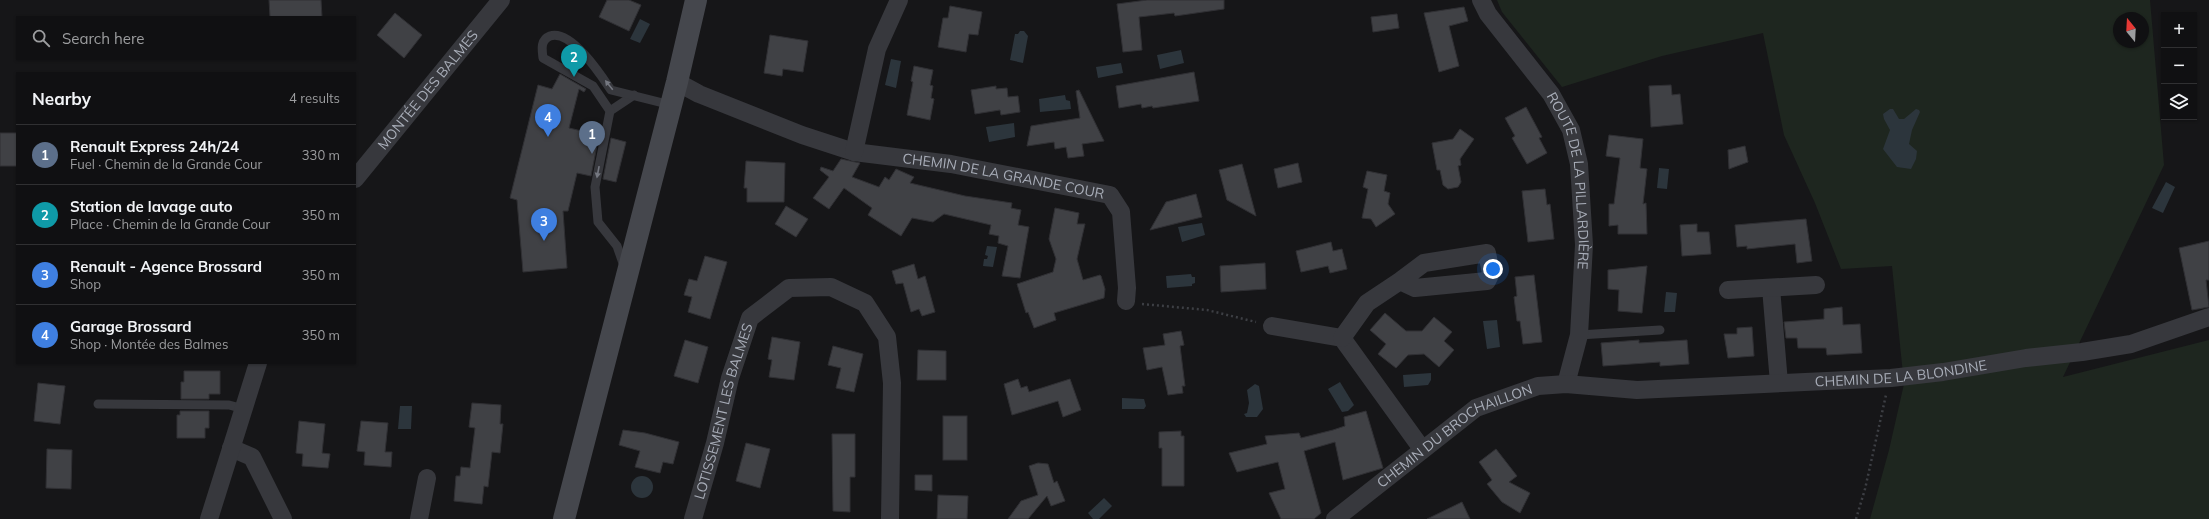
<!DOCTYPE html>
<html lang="en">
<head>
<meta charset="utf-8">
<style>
  body { margin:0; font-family:Mulish,sans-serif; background:#19191b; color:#f1f3f6 }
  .controls { position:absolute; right:12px; top:12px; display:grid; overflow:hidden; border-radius:0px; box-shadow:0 1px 3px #0004 }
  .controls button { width:36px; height:36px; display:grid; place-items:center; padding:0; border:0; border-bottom:1px solid #303032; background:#101012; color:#f1f3f6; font:20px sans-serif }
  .compass { position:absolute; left:2113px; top:12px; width:36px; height:36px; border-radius:50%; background:#101012; box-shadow:0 1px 3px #0004; rotate:342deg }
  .you { position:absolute; left:1493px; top:269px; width:14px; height:14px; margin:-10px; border:3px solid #fff; border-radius:50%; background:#1a73e8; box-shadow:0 0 0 6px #1a73e833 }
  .badge { display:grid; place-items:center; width:26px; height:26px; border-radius:50%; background:#f2b134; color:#fff; font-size:13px; font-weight:700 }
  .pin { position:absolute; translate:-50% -33px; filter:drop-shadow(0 1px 2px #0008) }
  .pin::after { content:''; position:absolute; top:21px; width:14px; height:12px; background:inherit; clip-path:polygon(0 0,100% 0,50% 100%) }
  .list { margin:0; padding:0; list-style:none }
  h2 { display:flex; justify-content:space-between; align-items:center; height:52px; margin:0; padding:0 16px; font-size:17px }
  h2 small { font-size:13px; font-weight:400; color:#9c9d9f }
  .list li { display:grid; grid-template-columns:26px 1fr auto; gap:12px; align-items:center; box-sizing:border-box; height:60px; padding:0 16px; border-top:1px solid #303032 }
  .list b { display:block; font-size:15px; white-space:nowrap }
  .list p { margin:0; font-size:13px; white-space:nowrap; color:#9c9d9f }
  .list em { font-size:13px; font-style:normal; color:#9c9d9f }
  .icon { flex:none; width:22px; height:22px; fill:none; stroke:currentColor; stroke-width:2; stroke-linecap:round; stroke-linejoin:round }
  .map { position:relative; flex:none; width:2209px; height:519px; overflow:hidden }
  .search { position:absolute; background:#101012; box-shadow:0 1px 3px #0004; left:16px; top:16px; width:340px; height:44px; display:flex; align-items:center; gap:10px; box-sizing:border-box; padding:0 14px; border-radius:0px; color:#9c9d9f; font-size:15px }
  .panel { position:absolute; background:#101012; box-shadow:0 1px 3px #0004; left:16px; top:72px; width:340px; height:292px; border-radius:0px }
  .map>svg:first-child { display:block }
  .green { fill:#1e261f; fill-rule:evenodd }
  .water { fill:#2c353c }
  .building { fill:#404145; stroke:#303034 }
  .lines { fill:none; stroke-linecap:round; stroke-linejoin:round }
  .path { stroke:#3d3f44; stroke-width:2.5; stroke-dasharray:2 3; stroke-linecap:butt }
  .service { stroke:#37383d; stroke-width:9 }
  .minor { stroke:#37383d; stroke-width:18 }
  .secondary { stroke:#45474d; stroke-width:22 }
  .oneway { fill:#757881 }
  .labels { text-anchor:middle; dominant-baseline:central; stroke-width:4; stroke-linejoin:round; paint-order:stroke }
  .street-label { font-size:14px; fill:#a8adb8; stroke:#111113 }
</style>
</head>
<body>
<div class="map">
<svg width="2209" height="519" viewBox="0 0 2209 519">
  <rect width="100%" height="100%" fill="#161618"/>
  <path class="green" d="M1497 0H2150L2164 165 2063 377 2209 340V519H1870L1889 450 1904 384 1892 266 1841 269 1815 203 1784 135 1763 33 1662 56 1562 87 1502 12ZM2119 18H2143V42H2119Z"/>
  <g class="water">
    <path d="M640 19 650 24 640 43 630 39Z"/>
    <path d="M1020 31H1024L1028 36 1023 63 1010 60 1015 34H1018Z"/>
    <path d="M1181 50 1184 63 1160 69 1157 55Z"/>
    <path d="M891 59 901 61 896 88 885 85Z"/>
    <path d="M1121 63 1123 73 1098 78 1096 67Z"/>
    <path d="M1065 95 1066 100 1070 101 1071 109 1040 112 1039 99Z"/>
    <path d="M1890 109H1893L1899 119H1904L1916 109 1919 110 1920 112 1912 130 1909 144 1917 151 1916 159 1911 169 1897 167 1883 149 1890 130 1884 119 1883 114Z"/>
    <path d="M1014 123 1015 137 989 142 986 127Z"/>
    <path d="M1659 168 1669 169 1667 189 1657 188Z"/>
    <path d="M2166 182 2175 187 2163 213 2152 208Z"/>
    <path d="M1202 223 1205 235 1182 242 1178 227Z"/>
    <path d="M987 246 997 247 993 267 983 266 984 259H987L988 256 985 255Z"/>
    <path d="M1191 274 1192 277H1195V283L1192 284V286L1167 288 1166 276Z"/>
    <path d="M1666 292 1677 293 1675 312H1664Z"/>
    <path d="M1497 320 1500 347 1487 349 1483 321Z"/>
    <path d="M1431 373V380L1428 385 1404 387 1403 375Z"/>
    <path d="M1340 382 1354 405 1348 411 1342 412 1328 389Z"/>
    <path d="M1255 384 1259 386 1263 409 1257 417H1246L1244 414 1247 413 1249 403 1247 390Z"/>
    <path d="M1122 398 1144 399 1146 406 1144 409H1122Z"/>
    <path d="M400 406H412L411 429H398Z"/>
    <circle cx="642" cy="487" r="11"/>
    <path d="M1104 498 1112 506 1099 519H1093L1088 513Z"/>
  </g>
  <g class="building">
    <path d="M269 0H321L322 17H270Z"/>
    <path d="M607 0H629L641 5 629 31 599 17Z"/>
    <path d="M1147 0H1224V9L1175 16 1174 13 1139 17 1142 50 1123 52 1117 4Z"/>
    <path d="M950 6 982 12 978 35 969 34 966 52 938 47 943 18H948Z"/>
    <path d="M1464 7 1468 21 1449 26 1459 66 1439 72 1424 13Z"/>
    <path d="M395 13 422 35 404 58 377 35Z"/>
    <path d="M1397 14 1399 28 1373 32 1371 17Z"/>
    <path d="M770 35 808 41 803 72 783 69 782 76 764 73Z"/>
    <path d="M914 66 933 70 930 85 933 86 931 98 934 99 930 120 907 115 913 82 911 81Z"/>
    <path d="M1194 72 1199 101 1153 108 1152 106 1142 108 1141 104 1119 108 1116 86Z"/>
    <path d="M560 74 586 89 584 92 579 89 569 128 599 135 591 176 577 173 568 211H563L567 268 523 272 517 200 510 198 538 85 552 89Z"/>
    <path d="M1671 85 1672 95 1680 94 1683 124 1651 127 1649 86Z"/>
    <path d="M996 86V89L1007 88 1008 97 1018 96 1020 112 1001 115 1000 110 975 114 971 90Z"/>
    <path d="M1079 90 1104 141 1082 144 1084 156 1068 158 1066 147 1055 149 1054 142 1027 146 1031 126 1080 118 1076 91Z"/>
    <path d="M1526 107 1542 137 1539 138 1547 153 1527 164 1512 138 1515 136 1505 118Z"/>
    <path d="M1460 129 1474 139 1460 159 1461 165 1458 166 1461 182 1458 187 1448 189 1443 185 1440 170H1437L1432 143 1453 139Z"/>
    <rect x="0" y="133" width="17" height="33"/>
    <path d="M1609 135 1643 139 1640 168 1647 169 1643 204 1646 203 1647 234H1618V225L1609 226V204H1614L1620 158 1606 156Z"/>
    <path d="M611 138 626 142 616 182 603 179Z"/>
    <path d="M1745 146 1748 162 1729 169 1728 150Z"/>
    <path d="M841 159 860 163 852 177 879 187 885 177 889 180 896 169 914 177 910 183 965 196 1012 203 1011 208 1021 210 1018 225 1029 227 1020 278 1002 276 1008 246 998 243 999 236 989 234 991 225 944 214 933 222 912 218 901 236 868 215 872 208 844 188 829 209 813 198 829 177 820 170 821 167 833 171Z"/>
    <path d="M746 161 785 163 784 202H747V188H744Z"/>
    <path d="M1298 163 1302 182 1278 188 1274 169Z"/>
    <path d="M1242 164 1256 216 1227 200 1219 170Z"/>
    <path d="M1367 171 1387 175 1384 191 1390 193 1388 204 1395 214 1376 227 1371 219 1362 218 1368 189 1363 187Z"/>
    <path d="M1545 189 1547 205 1550 204 1554 239 1528 242 1522 191Z"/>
    <path d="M1196 194 1202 217 1150 230 1166 202Z"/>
    <path d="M786 206 808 219 796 237 775 224Z"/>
    <path d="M1055 208 1079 213 1077 224H1085L1077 259 1083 280 1100 275 1101 276 1105 289 1104 298 1054 313 1056 320 1034 328 1028 312 1026 313 1017 284 1053 272 1056 259 1049 239Z"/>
    <path d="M1806 219 1812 261 1797 263 1795 244 1747 249V246L1737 247 1735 225Z"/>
    <path d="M1697 224V232H1709L1711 254 1682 256 1680 225Z"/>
    <path d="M2209 241V280H2206L2209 307 2192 310 2179 248Z"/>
    <path d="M1331 242 1333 251 1342 249 1347 269 1330 273 1328 266 1301 272 1296 251Z"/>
    <path d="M705 256 727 262 710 319 688 312 692 297 684 295 689 279 697 281Z"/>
    <path d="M1265 263 1266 289 1221 292 1220 266Z"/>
    <path d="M914 264 918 279 925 276 935 312 922 316 919 309 911 312 903 283 896 284 892 271Z"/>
    <path d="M1647 266 1642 313 1618 311 1619 290 1608 289V270Z"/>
    <path d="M1534 275 1542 342 1523 344 1520 321H1517L1514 297 1517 296 1515 277Z"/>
    <path d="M1842 307 1843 325 1860 324 1862 353 1827 355 1826 348H1798L1797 338H1786L1784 322 1824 319V309Z"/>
    <path d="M1385 313 1406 331H1422L1434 317 1452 332 1444 341 1454 350 1439 367 1424 354 1408 355 1396 368 1378 354 1386 344 1370 330Z"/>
    <path d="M1752 327 1754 356 1728 358 1724 334H1737V328Z"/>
    <path d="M1181 331 1184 345 1180 346 1185 386H1182L1183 393 1168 395 1162 367 1147 370 1143 348 1165 345 1163 334Z"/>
    <path d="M772 337 800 342 794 380 769 377 772 360 768 359Z"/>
    <path d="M685 340 708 347 698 383 674 376Z"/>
    <path d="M1639 340V343L1687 340 1689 364 1660 366V362L1603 366 1601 343Z"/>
    <path d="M833 346 863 354 854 392 836 388 841 368 828 365Z"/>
    <path d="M918 350 946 351V380H917Z"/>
    <path d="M184 371H220V394H209V399H181V382H184Z"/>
    <path d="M1018 379 1021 388 1027 386 1029 392 1070 379 1081 410 1063 417 1058 401 1012 415 1004 384Z"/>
    <path d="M38 383 65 386 60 424 34 421Z"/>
    <path d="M472 403 501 405 500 424H503L500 453 492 452 488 487 484 486 482 504 454 501 456 476H460L461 467 470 468 475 428 469 427Z"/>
    <path d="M180 411H209V428H205V438H177V415H180Z"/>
    <path d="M1366 411 1383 468 1343 480 1335 442 1304 451 1321 513 1314 519H1281L1269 493 1285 489 1278 462 1237 472 1229 453 1267 444 1265 436 1299 433 1301 438 1333 430 1345 426 1344 417Z"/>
    <rect x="943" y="416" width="24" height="44"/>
    <path d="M299 421 325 424 322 453 330 454 328 468 302 466 303 454 296 453Z"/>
    <path d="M361 421 388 423 385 452H392L391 467 364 465 365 452 357 451Z"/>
    <path d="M623 430 645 433 679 442 673 464 663 462 660 473 635 467 640 451 619 445Z"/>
    <path d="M1181 431V436H1184V486H1162V448H1159V432Z"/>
    <path d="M832 434H855V477H850V512L833 511Z"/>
    <path d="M746 443 770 449 760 488 736 481Z"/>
    <path d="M47 449 72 450 71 489 46 488Z"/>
    <path d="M1496 449 1517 476 1509 482 1530 493 1520 513 1502 502 1487 484 1492 480 1479 462Z"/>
    <path d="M1038 463 1048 464 1054 483 1057 481 1065 501 1051 506 1047 496 1028 519H1008L1021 501 1038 495 1029 466Z"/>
    <path d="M915 475H932V491L915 490Z"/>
    <path d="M938 495 968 496 967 519H937Z"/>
    <path d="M1462 502 1470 519H1427Z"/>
  </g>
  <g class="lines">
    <g class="path">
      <path d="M1142 304 1207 310 1256 322"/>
      <path d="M1856 519 1865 489 1886 395"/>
    </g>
    <g class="service">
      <path d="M610 111 634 95"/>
      <path d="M624 266 617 246 598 222 595 187 610 111 593 86 543 58C542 50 540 40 550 36 571 29 601 75 611 90L671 105"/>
      <path d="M1579 335 1660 330"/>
      <path d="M98 404 229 405 244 409"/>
    </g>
    <g class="minor">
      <path id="s1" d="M1481 0 1488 14 1551 94 1571 130 1579 164 1584 245 1579 335 1566 384"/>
      <path id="s2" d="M677 82 699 94 802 135 854 152 951 164 1110 195 1121 212 1127 288 1126 301"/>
      <path d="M854 152 877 49 899 0"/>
      <path id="s3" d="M355 179 501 0"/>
      <path d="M1771 288 1779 383"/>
      <path d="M1728 290 1816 285"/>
      <path d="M1272 326 1342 338 1422 449"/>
      <path d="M1342 338 1367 303 1400 281 1415 288 1487 281 1491 273 1487 253 1424 263 1400 281"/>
      <path d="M231 448 252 457 283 519"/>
      <path d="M209 519 258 363"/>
      <path d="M419 519 427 478"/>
      <path id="s4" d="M693 519 715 443 730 378 750 318 789 288 831 287 865 303 887 337 892 383 890 519"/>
      <path id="s5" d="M1335 519 1476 408 1538 386 1566 384 1637 390 1891 378 1943 372 2026 358 2082 352 2131 344 2209 317"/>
    </g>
    <path class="secondary" d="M564 519 677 82 696 0"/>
  </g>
  <defs><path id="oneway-solid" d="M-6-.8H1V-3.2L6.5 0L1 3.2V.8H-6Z"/></defs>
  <g class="oneway">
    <use href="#oneway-solid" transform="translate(609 85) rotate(-129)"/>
    <use href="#oneway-solid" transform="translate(598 172) rotate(101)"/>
  </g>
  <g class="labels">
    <g class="street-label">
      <text stroke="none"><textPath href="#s3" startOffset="115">MONTÉE DES BALMES</textPath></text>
      <text stroke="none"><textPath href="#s2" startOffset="342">CHEMIN DE LA GRANDE COUR</textPath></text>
      <text stroke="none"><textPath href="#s1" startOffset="208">ROUTE DE LA PILLARDIÈRE</textPath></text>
      <text stroke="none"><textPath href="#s5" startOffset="609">CHEMIN DE LA BLONDINE</textPath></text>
      <text stroke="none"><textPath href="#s4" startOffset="112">LOTISSEMENT LES BALMES</textPath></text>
      <text stroke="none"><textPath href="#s5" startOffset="147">CHEMIN DU BROCHAILLON</textPath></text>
    </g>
  </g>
</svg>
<div class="controls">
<button>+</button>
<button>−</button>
<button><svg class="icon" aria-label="layers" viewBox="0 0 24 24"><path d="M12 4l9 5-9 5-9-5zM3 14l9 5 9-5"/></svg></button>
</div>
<svg class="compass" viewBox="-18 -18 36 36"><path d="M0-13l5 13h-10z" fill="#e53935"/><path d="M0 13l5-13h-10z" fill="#9c9d9f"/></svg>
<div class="you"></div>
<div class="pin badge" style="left:592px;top:154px;background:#5c6f8a">1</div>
<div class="pin badge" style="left:574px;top:77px;background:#0f9aa8">2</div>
<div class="pin badge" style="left:544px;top:241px;background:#3f7fe0">3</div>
<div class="pin badge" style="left:548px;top:137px;background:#3f7fe0">4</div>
<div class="search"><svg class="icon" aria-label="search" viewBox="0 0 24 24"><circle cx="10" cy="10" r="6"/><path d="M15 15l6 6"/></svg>Search here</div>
<section class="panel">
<h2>Nearby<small>4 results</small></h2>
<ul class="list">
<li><span class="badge" style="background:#5c6f8a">1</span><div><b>Renault Express 24h/24</b><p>Fuel · Chemin de la Grande Cour</p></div><em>330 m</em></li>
<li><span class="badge" style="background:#0f9aa8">2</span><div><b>Station de lavage auto</b><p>Place · Chemin de la Grande Cour</p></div><em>350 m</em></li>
<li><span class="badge" style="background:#3f7fe0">3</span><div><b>Renault - Agence Brossard</b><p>Shop</p></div><em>350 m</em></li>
<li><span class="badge" style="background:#3f7fe0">4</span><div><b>Garage Brossard</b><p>Shop · Montée des Balmes</p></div><em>350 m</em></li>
</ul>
</section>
</div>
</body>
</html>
